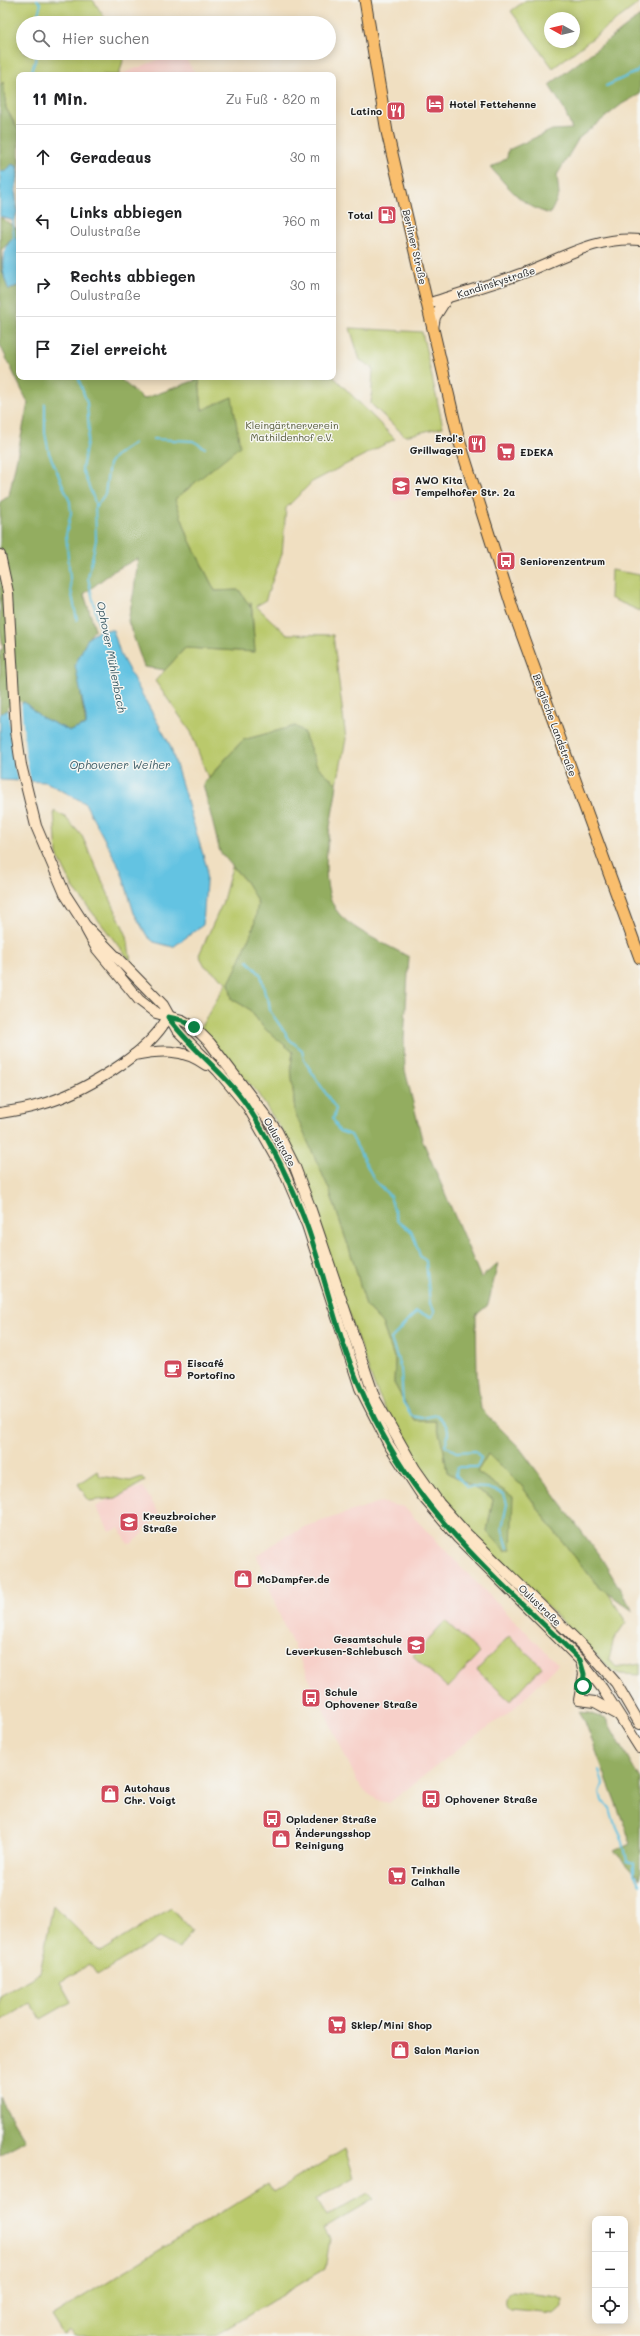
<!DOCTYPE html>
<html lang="de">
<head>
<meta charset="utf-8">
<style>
  body { margin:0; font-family:Mali,sans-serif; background:#f6f6f6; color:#202124 }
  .controls { position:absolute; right:12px; bottom:12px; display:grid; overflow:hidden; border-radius:8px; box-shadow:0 2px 10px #0003 }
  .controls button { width:36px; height:36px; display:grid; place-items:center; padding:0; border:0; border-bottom:1px solid #e0e0e0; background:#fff; color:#202124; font:20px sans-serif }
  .compass { position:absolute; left:544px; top:12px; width:36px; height:36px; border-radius:50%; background:#fff; box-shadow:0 2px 10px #0003; rotate:278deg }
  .stop { position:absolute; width:12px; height:12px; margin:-9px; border:3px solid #0b8043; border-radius:50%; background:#fff }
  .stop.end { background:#0b8043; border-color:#fff; box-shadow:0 1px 4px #0008 }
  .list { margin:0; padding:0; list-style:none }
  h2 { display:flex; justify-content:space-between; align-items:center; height:52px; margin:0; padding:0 16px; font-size:17px }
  h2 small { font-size:13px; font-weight:400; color:#757577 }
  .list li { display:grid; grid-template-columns:26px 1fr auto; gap:12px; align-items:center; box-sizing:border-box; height:64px; padding:0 16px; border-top:1px solid #e0e0e0 }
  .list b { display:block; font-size:15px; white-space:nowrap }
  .list p { margin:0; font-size:13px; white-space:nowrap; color:#757577 }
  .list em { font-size:13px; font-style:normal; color:#757577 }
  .icon { flex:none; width:22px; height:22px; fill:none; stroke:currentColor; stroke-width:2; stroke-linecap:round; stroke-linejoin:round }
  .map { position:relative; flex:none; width:640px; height:2336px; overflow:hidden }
  .search { position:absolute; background:#fff; box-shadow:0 2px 10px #0003; left:16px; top:16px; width:320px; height:44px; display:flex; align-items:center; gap:10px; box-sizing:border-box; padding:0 14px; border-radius:22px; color:#757577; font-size:15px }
  .panel { position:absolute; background:#fff; box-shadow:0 2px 10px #0003; left:16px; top:72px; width:320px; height:308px; border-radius:8px }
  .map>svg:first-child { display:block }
  .built { fill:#f7d0c9 }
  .green { fill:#bac96c; stroke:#6b7244; fill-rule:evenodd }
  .forest { fill:#93ad60; stroke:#58643e }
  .water { fill:#63c3e2; stroke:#40707f }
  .pier { fill:#f0dfc1 }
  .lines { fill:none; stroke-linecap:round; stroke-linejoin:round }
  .stream { stroke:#63c3e2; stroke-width:2 }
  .secondary-casing { stroke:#3c3935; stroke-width:12 }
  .primary-casing { stroke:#3c3935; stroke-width:13 }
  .secondary { stroke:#fde5c5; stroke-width:10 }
  .primary { stroke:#f9be6d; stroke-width:11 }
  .route { stroke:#0b8043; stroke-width:5 }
  .labels { text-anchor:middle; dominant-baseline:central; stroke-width:3; stroke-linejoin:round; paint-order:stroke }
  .poi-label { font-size:10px; font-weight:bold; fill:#1c1c1c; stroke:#f6f6f2; text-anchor:start }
  .street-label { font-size:10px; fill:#1c1c1c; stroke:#f6f6f2 }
  .park-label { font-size:10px; fill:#535938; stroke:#f6f6f2 }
  .water-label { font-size:11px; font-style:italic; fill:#355661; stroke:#f6f6f2 }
</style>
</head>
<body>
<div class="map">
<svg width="640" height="2336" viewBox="0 0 640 2336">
  <rect width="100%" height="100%" fill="#f6f6f2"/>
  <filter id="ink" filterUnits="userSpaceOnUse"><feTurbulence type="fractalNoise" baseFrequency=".025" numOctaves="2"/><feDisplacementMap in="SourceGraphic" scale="8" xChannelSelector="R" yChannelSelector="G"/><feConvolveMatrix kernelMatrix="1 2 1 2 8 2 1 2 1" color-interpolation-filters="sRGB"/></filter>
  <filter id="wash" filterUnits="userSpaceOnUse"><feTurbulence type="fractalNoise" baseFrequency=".012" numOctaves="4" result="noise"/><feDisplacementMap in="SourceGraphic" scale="16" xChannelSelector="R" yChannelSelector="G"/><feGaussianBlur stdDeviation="0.9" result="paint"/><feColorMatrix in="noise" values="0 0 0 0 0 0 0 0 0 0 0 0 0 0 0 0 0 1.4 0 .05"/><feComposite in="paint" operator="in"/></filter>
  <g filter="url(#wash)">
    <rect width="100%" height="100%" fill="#f0dfc1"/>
    <g class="built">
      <path d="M175 53H182L196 75H119Z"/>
      <path d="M393 468 404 471 408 477 413 496 396 501 392 500Z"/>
      <path d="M143 1487 160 1515 143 1531 145 1532 133 1543 128 1544 119 1528 110 1532 96 1507 115 1495Z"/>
      <path d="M380 1502 404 1507 469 1575 558 1664 513 1710 475 1736 389 1803 380 1801 365 1792 357 1781 284 1626 257 1556 282 1538 309 1525Z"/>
    </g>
    <g class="green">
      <path d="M0 0H93L108 23H23V53H125L119 75H19V131L6 108 3 82 0 87Z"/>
      <path d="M526 0H637L639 3 553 68 511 11ZM550 18H574V42H550Z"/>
      <path d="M350 328 422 332 443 427 405 436 371 404 373 368 360 360Z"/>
      <path d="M333 376 395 439 312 482 286 508 282 554 265 601 256 606 286 634 333 635 346 739 337 784 317 766 303 731 295 726 243 740 208 778 191 732 155 681 185 648 255 652 252 609 239 590 215 591 189 539 175 499 192 486 232 397 202 410 199 379 206 377Z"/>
      <path d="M611 570 640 575V611L610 598Z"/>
      <path d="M54 811 65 817 82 836 127 936 131 962 74 889 57 855Z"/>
      <path d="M232 867C242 877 253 888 257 902 262 917 237 968 229 983L232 999 249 1009 264 1028 293 1052 291 1066 295 1113 329 1189 354 1263 366 1306 382 1323 395 1360 394 1383 415 1421H436L444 1451 447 1472 493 1499 487 1531 513 1497 477 1472 488 1454 521 1485 555 1532 598 1586 608 1593 626 1622 614 1639 609 1659 616 1667 640 1663V1675L620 1674 612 1671C558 1614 497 1564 446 1505 416 1471 393 1426 374 1385L283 1132 256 1091 200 1028 227 982 205 966 199 955 222 904Z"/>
      <path d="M97 1471 100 1476 130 1481 142 1477 145 1481 116 1498 89 1501 78 1484Z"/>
      <path d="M445 1621 480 1653 448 1688 413 1656Z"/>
      <path d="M509 1636 542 1667 510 1701 477 1670Z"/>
      <path d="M53 1905 100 1952 171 1908 192 1930 179 1949 159 1938 97 1975 90 1964 60 1982 71 2002 41 2019 30 2003 0 2021V1996L40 1973Z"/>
      <path d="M345 2149 354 2177 316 2200 326 2217 368 2193 374 2199 324 2229 330 2239 325 2269 214 2336H73L70 2331 63 2335 51 2316 268 2184 273 2193Z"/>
      <path d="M513 2291 557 2297 562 2300V2307L554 2314 511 2310C504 2307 505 2300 508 2293Z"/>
    </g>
    <g class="forest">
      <path d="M640 16V94L622 104 579 138 557 175 559 195 550 214C522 206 510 189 491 168L507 158 508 150 552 130 572 129 563 107 549 85Z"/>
      <path d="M3 82 6 108 19 131V174L17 166 0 172V87Z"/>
      <path d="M0 217 19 230V241L14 238 1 250 2 271 9 290 19 285V377H118L143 399 199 379 202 410 232 397 240 446 175 499 189 539 215 591 239 590 251 608V602L255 652 185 648 165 670 144 667 128 621 134 591 138 558 112 572 84 594 95 629 88 638 81 696 86 725 70 731 41 717 24 702 0 714V650L3 649 0 628V502L9 496 28 403 0 345Z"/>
      <path d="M295 726 303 731 317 766 337 784C333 820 313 885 340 915 356 932 388 945 409 957L404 1040 405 1070 422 1139 481 1278 498 1263 488 1305 476 1315 477 1376 481 1409 519 1447 602 1559 633 1611 598 1586 555 1532 521 1485 488 1454 477 1472 513 1497 511 1549 505 1551 487 1531 493 1499 447 1472 444 1451 436 1421H415L394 1383 395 1360 382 1323 366 1306 354 1263 329 1189 295 1113 291 1066 293 1052 264 1028 249 1009 232 999 229 983 237 967 254 926 258 903 247 883 220 852 203 784 243 740Z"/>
      <path d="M579 1712 590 1713 606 1719 640 1779V1879L614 1851 631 1843 585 1722Z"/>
      <path d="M0 2098 25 2140 0 2155Z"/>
    </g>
    <g class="water">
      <path d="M12 164 17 166C19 175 18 179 16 188 14 200 22 211 13 221L0 216V172L6 171Z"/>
      <path d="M14 237 19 241V285L9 290C0 271 0 249 14 237Z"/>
      <path d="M100 630H113L121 656 170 745 207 868 203 925 173 947 154 942 147 936 134 913 121 870 85 803 46 782 0 780V714L24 702 41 717 70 731 86 725V718L75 665 88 638Z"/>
    </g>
    <path class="pier" d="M21 701 25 751 31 783H18L12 753 8 707Z"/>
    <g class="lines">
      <g class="stream">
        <path d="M35 23 41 4 37 0"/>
        <path d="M30 75 38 53"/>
        <path d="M606 86 636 72 640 67"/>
        <path d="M13 219 14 239"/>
        <path d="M78 377 87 403 89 432 82 469 95 502 96 540 88 578 100 631"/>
        <path d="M45 404V433L49 453 70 502 71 513 66 535 71 590 77 620"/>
        <path d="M153 439 193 441 205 448"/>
        <path d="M96 507 105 494 109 464 114 457 134 443"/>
        <path d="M248 961 261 975 265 994 269 1002 270 1011 290 1040 302 1050 304 1060 336 1109 333 1119 339 1131 351 1135 375 1181 390 1196 397 1220 412 1232 420 1256 426 1261 430 1304 435 1311 432 1317 416 1312 391 1339 401 1369 403 1402 412 1416 422 1418 437 1415C448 1425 451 1431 445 1445L456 1452 475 1451 481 1458 477 1467H457L456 1475 467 1487 488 1488 504 1494 507 1504 502 1528 508 1548"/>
        <path d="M599 1770 603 1784 600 1792 602 1801 610 1808 614 1822 623 1841 627 1861 634 1863V1875L640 1884"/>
      </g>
    </g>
  </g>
  <g filter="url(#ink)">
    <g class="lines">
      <defs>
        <g id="secondary">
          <path d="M428 304C457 294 487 286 515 276 555 262 596 235 640 240"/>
          <path d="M433 328 435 317 447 298"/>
          <path d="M0 555 8 592 16 731 21 765 36 826 65 894 85 925 163 1005 177 1030 218 1071 248 1107 283 1169 307 1225 360 1388 389 1445 423 1497 458 1538 580 1660 602 1688 640 1748"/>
          <path d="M86 929 97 949 139 1000 156 1013 182 1020 194 1027 210 1043 277 1131 295 1167 310 1207 375 1399 415 1469 439 1503 467 1534 589 1652 616 1683 640 1724"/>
          <path d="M134 1055C160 1050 183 1048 206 1065"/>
          <path d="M0 1113C13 1111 26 1109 39 1105 80 1094 148 1055 168 1017"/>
          <path d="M581 1661 584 1674 579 1700 595 1702 617 1714"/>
        </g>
        <path id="primary" d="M365 0 387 132 459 440 513 610 640 958"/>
      </defs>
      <use href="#secondary" class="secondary-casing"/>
      <use href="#primary" class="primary-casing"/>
      <use href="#secondary" class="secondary"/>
      <use href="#primary" class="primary"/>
    </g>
  </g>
  <g class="lines" filter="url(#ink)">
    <path class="route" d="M194 1027 182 1020 168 1017C191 1050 226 1073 248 1107 272 1144 292 1185 307 1226 326 1279 337 1337 361 1389 377 1427 398 1464 423 1497 467 1555 528 1608 580 1660L584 1674 583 1686"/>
  </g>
  <defs>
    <symbol id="hotel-square" viewBox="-11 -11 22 22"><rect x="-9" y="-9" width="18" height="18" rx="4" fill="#d1495b" stroke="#f6f6f2"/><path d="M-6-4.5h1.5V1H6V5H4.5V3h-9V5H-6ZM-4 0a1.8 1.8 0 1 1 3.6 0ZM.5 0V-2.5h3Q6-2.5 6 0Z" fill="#fff"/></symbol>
    <symbol id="restaurant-square" viewBox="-11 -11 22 22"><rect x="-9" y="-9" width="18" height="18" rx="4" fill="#d1495b" stroke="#f6f6f2"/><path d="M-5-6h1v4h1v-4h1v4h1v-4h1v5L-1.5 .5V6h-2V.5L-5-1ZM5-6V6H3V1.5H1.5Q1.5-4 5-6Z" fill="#fff"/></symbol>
    <symbol id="fuel-square" viewBox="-11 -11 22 22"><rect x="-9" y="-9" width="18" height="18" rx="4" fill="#d1495b" stroke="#f6f6f2"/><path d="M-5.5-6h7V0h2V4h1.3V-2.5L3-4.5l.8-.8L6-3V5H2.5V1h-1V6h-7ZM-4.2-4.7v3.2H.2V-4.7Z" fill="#fff"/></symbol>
    <symbol id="supermarket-square" viewBox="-11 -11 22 22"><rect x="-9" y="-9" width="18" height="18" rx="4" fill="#d1495b" stroke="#f6f6f2"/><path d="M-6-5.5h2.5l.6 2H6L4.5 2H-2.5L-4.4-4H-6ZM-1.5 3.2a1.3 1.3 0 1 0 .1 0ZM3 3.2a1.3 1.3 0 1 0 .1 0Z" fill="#fff"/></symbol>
    <symbol id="school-square" viewBox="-11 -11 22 22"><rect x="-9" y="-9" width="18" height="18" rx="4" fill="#d1495b" stroke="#f6f6f2"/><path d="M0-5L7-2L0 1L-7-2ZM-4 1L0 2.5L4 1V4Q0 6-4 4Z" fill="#fff"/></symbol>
    <symbol id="bus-square" viewBox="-11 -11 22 22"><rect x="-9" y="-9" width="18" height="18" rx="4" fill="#d1495b" stroke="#f6f6f2"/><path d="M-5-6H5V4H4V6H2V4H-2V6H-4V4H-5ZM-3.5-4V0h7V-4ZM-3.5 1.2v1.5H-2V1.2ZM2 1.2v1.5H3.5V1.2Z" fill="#fff"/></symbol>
    <symbol id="cafe-square" viewBox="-11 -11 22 22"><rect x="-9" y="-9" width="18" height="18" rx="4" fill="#d1495b" stroke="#f6f6f2"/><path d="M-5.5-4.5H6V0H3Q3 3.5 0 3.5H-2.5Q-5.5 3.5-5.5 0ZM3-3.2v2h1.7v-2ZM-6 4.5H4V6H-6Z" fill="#fff"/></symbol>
    <symbol id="shop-square" viewBox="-11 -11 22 22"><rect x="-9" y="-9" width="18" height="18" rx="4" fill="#d1495b" stroke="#f6f6f2"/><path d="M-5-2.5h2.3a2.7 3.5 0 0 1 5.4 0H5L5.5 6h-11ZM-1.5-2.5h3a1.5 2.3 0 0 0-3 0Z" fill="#fff"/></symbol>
  </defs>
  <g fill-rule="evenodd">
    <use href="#hotel-square" x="424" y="93" width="22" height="22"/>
    <use href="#restaurant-square" x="385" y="100" width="22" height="22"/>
    <use href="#fuel-square" x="376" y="204" width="22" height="22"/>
    <use href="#restaurant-square" x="466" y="433" width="22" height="22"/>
    <use href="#supermarket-square" x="495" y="441" width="22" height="22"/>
    <use href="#school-square" x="390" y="475" width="22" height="22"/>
    <use href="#bus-square" x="495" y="550" width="22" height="22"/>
    <use href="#cafe-square" x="162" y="1358" width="22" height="22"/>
    <use href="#school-square" x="118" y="1511" width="22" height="22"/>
    <use href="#shop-square" x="232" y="1568" width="22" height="22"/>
    <use href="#school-square" x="405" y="1634" width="22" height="22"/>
    <use href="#bus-square" x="300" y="1687" width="22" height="22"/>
    <use href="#shop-square" x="99" y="1783" width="22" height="22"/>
    <use href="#bus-square" x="420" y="1788" width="22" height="22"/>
    <use href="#bus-square" x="261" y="1808" width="22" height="22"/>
    <use href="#shop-square" x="270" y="1828" width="22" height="22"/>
    <use href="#supermarket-square" x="386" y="1865" width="22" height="22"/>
    <use href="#supermarket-square" x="326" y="2014" width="22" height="22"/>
    <use href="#shop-square" x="389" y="2039" width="22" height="22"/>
  </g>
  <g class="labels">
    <g class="poi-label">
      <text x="449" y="104">Hotel Fettehenne</text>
      <text x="382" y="111" text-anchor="end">Latino</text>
      <text x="373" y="215" text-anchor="end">Total</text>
      <text x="463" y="438" text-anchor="end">Erol's<tspan x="463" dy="12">Grillwagen</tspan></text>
      <text x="520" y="452">EDEKA</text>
      <text x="415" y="480">AWO Kita<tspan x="415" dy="12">Tempelhofer Str. 2a</tspan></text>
      <text x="520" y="561">Seniorenzentrum</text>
      <text x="187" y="1363">Eiscafé<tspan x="187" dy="12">Portofino</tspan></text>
      <text x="143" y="1516">Kreuzbroicher<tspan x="143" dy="12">Straße</tspan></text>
      <text x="257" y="1579">McDampfer.de</text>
      <text x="402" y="1639" text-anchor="end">Gesamtschule<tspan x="402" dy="12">Leverkusen-Schlebusch</tspan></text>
      <text x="325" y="1692">Schule<tspan x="325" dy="12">Ophovener Straße</tspan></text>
      <text x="124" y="1788">Autohaus<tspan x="124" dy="12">Chr. Voigt</tspan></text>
      <text x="445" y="1799">Ophovener Straße</text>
      <text x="286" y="1819">Opladener Straße</text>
      <text x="295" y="1833">Änderungsshop<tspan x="295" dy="12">Reinigung</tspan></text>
      <text x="411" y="1870">Trinkhalle<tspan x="411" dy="12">Calhan</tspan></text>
      <text x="351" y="2025">Sklep/Mini Shop</text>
      <text x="414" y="2050">Salon Marion</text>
    </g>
    <g class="street-label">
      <text transform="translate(415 247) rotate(77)">Berliner Straße</text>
      <text transform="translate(496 282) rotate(-18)">Kandinskystraße</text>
      <text transform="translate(555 725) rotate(70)">Bergische Landstraße</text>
      <text transform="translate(280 1142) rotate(61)">Oulustraße</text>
      <text transform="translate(540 1605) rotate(44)">Oulustraße</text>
    </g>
    <g class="park-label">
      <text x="292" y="425">Kleingärtnerverein<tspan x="292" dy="12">Mathildenhof e.V.</tspan></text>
    </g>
    <g class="water-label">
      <text transform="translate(112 657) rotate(79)">Ophover Mühlenbach</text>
      <text x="120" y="764">Ophovener Weiher</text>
    </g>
  </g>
</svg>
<div class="controls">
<button>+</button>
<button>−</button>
<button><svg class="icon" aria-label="locate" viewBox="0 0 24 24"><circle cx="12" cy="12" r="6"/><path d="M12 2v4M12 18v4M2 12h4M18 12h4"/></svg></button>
</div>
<svg class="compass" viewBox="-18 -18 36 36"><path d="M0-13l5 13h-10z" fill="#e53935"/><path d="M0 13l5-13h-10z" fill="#757577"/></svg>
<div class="stop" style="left:583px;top:1686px"></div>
<div class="stop end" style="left:194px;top:1027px"></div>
<div class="search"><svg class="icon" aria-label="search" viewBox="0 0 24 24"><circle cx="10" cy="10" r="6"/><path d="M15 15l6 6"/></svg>Hier suchen</div>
<section class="panel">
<h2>11 Min.<small>Zu Fuß · 820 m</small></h2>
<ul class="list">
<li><svg class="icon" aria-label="ahead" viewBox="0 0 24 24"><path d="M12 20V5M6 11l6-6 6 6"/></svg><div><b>Geradeaus</b></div><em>30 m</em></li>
<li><svg class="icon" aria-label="left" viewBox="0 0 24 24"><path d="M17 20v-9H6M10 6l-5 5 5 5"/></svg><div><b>Links abbiegen</b><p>Oulustraße</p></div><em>760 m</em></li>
<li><svg class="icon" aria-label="right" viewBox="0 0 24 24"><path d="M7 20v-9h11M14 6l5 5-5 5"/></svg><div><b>Rechts abbiegen</b><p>Oulustraße</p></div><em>30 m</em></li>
<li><svg class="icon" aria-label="arrive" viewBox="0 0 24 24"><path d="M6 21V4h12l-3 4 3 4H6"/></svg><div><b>Ziel erreicht</b></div></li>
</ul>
</section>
</div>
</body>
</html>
